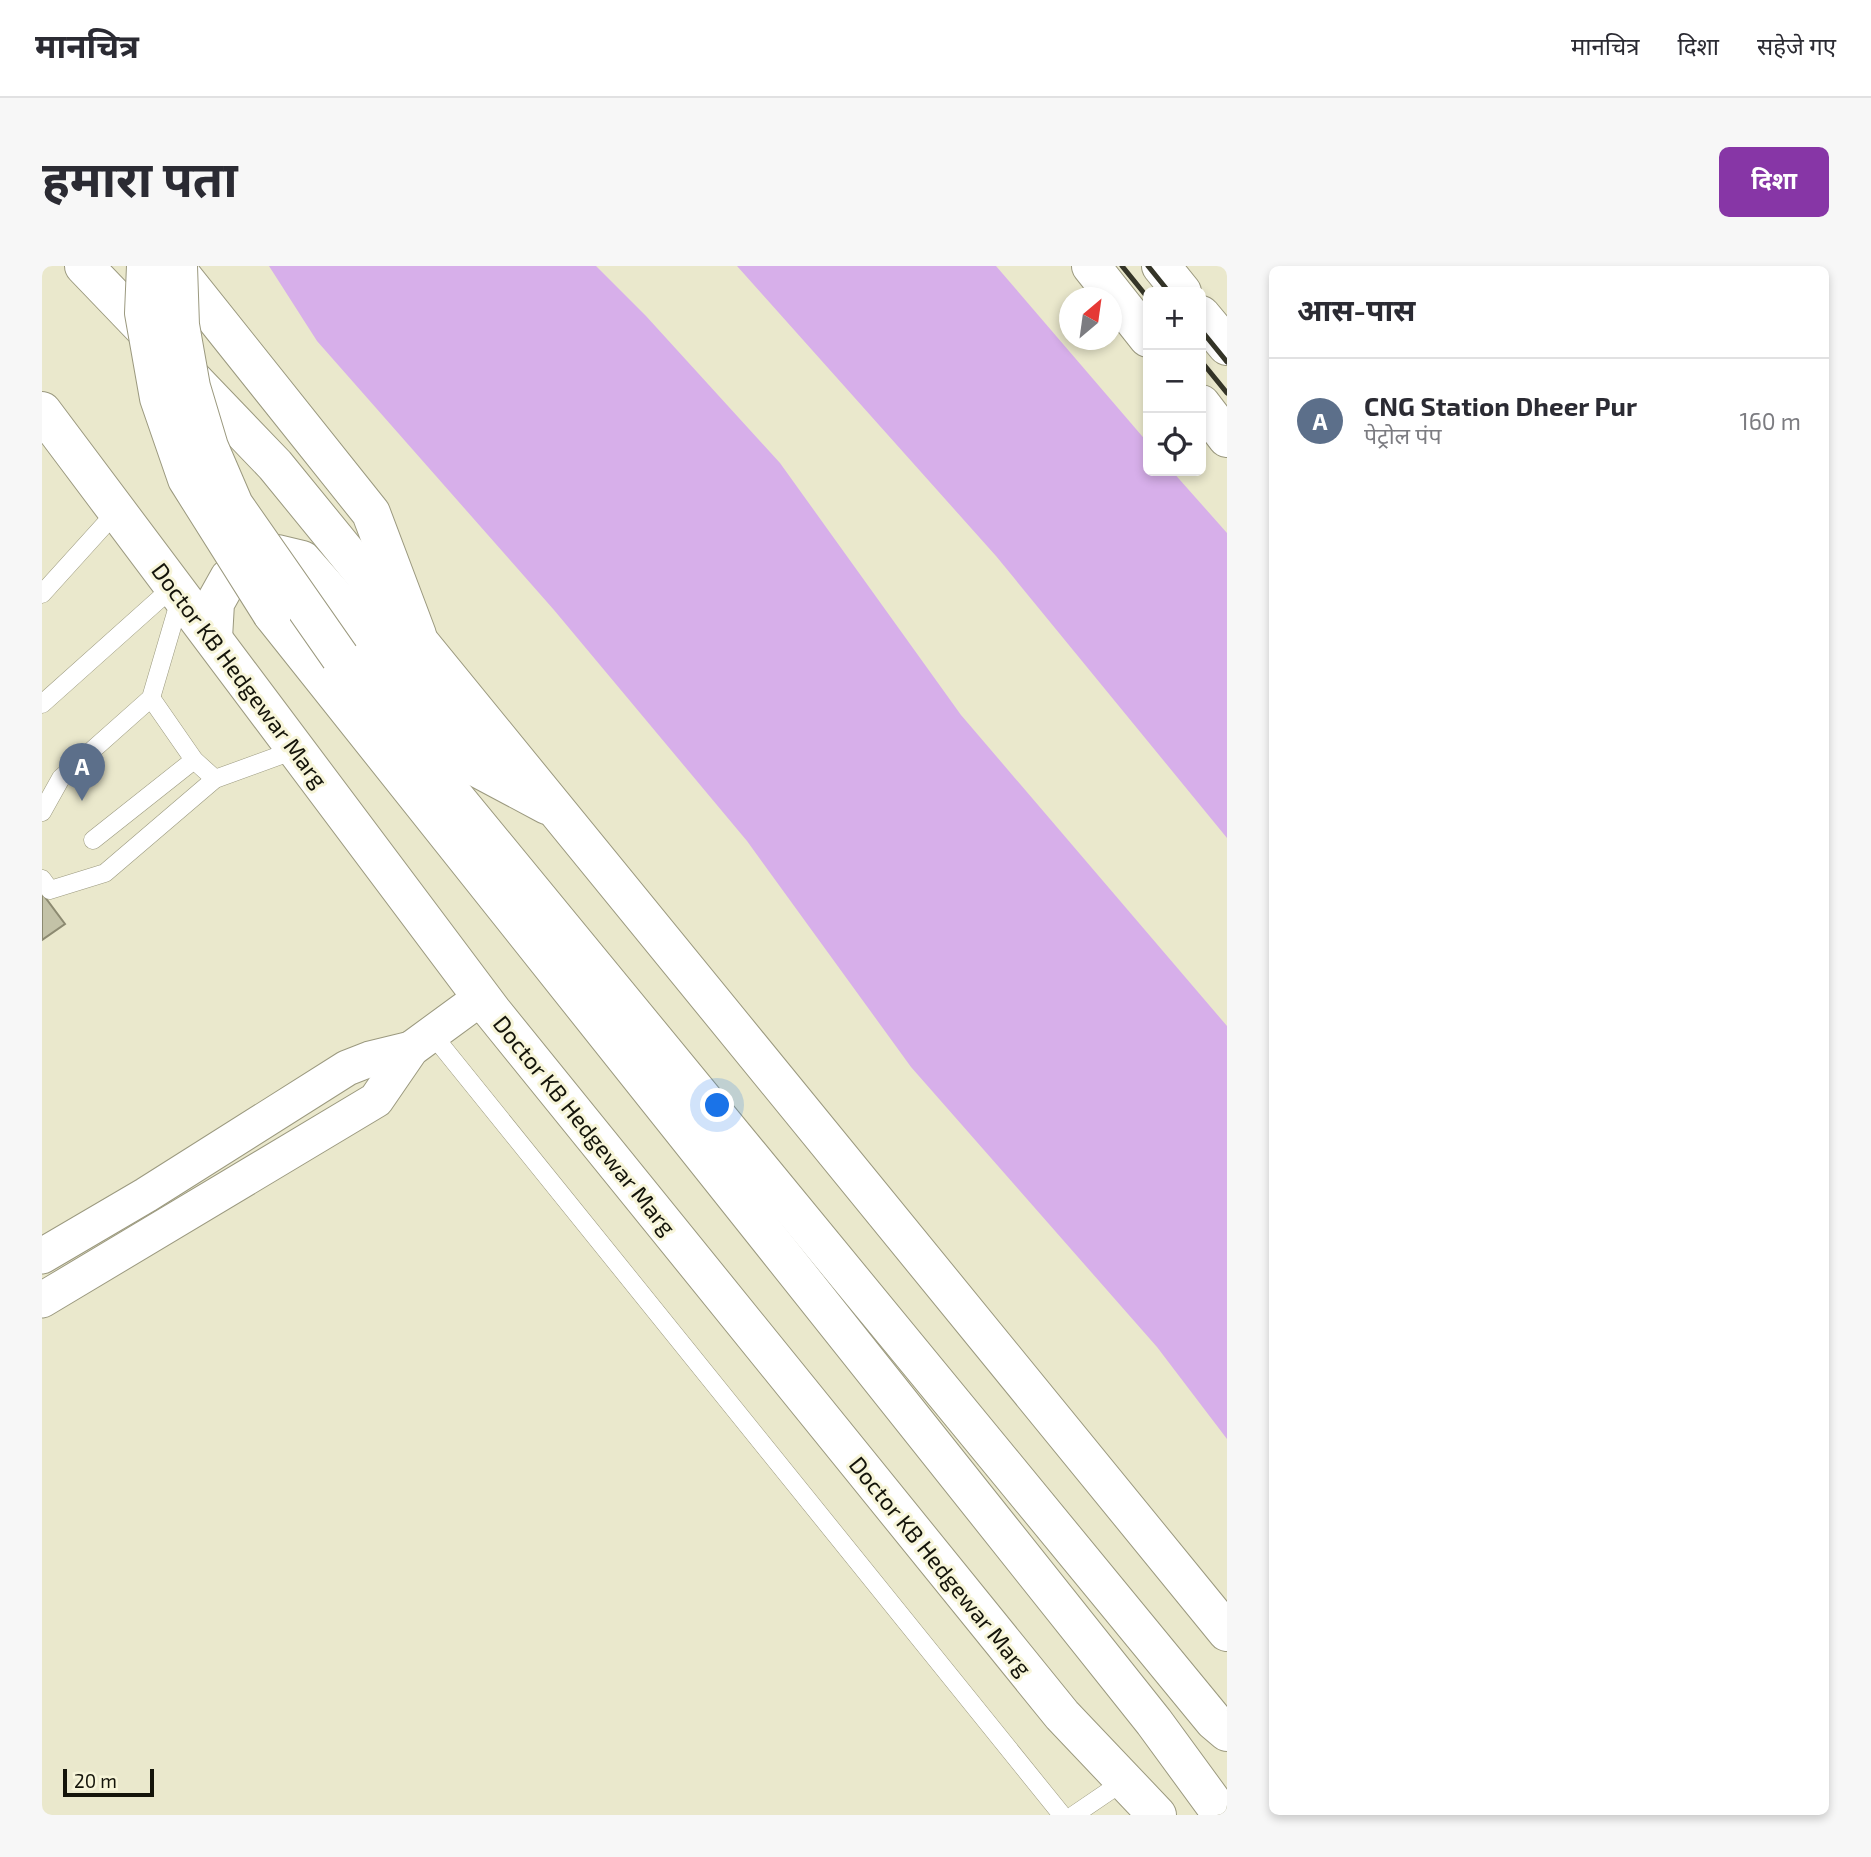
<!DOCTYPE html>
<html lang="hi">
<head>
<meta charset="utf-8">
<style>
  body { margin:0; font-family:"Exo 2","Noto Sans Devanagari",sans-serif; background:#f7f7f7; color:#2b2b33 }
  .controls { position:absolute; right:21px; top:21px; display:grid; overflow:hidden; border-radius:10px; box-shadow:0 4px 10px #0003 }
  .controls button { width:63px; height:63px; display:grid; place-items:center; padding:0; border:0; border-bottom:2px solid #e1e1e2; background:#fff; color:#2b2b33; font:35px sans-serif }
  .compass { position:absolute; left:1017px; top:21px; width:63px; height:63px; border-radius:50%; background:#fff; box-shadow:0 4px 10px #0003; rotate:29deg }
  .scale { position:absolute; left:21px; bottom:18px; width:91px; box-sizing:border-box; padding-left:7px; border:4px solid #14140a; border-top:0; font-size:19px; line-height:24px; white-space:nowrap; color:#14140a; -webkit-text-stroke:5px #f7f5d9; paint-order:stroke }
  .you { position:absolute; left:676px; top:840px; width:24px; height:24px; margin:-18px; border:5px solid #fff; border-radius:50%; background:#1a73e8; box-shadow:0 0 0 10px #1a73e833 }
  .badge { display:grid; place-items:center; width:46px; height:46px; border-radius:50%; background:#8736a6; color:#fff; font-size:23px; font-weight:700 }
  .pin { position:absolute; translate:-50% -58px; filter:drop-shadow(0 2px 4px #0008) }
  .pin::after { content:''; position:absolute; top:37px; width:24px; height:21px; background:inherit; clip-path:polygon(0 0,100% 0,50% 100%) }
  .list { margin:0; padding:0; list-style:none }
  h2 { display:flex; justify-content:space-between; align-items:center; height:91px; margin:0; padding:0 28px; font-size:30px }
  h2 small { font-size:23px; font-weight:400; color:#7c7c81 }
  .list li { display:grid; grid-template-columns:46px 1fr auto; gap:21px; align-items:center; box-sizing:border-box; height:126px; padding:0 28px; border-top:2px solid #e1e1e2 }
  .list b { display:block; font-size:26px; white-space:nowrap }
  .list p { margin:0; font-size:23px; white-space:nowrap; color:#7c7c81 }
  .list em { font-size:23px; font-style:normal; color:#7c7c81 }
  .icon { flex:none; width:38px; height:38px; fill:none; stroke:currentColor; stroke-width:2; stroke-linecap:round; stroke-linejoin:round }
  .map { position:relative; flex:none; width:1185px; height:1549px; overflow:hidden; border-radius:10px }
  header { display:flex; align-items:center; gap:42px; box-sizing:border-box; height:98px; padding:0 35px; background:#fff; border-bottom:2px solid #e1e1e2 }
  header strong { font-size:33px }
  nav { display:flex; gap:38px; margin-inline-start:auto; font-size:24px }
  .intro { display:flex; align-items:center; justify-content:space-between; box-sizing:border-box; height:168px; padding:0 42px }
  h1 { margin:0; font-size:49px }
  .button { padding:18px 32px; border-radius:10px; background:#8736a6; color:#fff; font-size:24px; font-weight:700 }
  main { display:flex; gap:42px; padding:0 42px }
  aside { flex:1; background:#fff; border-radius:10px; box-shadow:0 4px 10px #0003 }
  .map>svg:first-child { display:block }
  .water { fill:#d7afea }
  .building { fill:#c3c2a7; stroke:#8c8a71; stroke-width:2 }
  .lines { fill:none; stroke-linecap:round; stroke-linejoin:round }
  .service-casing { stroke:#9b997f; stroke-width:19 }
  .minor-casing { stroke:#9b997f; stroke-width:37 }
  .tertiary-casing { stroke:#9b997f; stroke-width:40 }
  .secondary-casing { stroke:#9b997f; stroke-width:40 }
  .trunk-casing { stroke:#9b997f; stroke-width:40 }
  .service { stroke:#fff; stroke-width:18 }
  .minor { stroke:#fff; stroke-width:35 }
  .tertiary { stroke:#fff; stroke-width:38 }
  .secondary { stroke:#fff; stroke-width:38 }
  .trunk { stroke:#fff; stroke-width:38 }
  .rail { stroke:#353528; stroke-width:5 }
  .trunk-bridge-casing { stroke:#9b997f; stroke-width:40; stroke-linecap:butt }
  .trunk-bridge { stroke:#fff; stroke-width:38 }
  .labels { text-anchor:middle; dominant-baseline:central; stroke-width:6; stroke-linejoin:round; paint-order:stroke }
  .street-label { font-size:23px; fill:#14140a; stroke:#f7f5d9 }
</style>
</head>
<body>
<header>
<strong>मानचित्र</strong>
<nav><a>मानचित्र</a><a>दिशा</a><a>सहेजे गए</a></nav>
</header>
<div class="intro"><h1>हमारा पता</h1><a class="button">दिशा</a></div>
<main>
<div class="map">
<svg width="1185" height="1549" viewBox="0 0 1185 1549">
  <rect width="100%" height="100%" fill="#eae8cc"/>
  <g class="water">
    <path d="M227 0H554L604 50 738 197 919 449 1185 760V1173L1115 1081 869 801 705 575 512 344 275 75Z"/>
    <path d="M695 0H954L1106 177V205H1130L1185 267V572L954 290Z"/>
  </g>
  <path class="building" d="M0 627 23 658 0 674Z"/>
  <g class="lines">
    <defs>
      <g id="service">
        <path d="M0 328 75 245"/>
        <path d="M109 432 152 494 173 513"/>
        <path d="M0 438 132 320"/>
        <path d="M0 546 19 512 109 432 139 330"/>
        <path d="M51 574 152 494"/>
        <path d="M0 613 8 624 63 607 173 513 253 484"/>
        <path d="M390 768 1020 1549"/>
        <path d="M1032 1549 1082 1515"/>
      </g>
      <g id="minor">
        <path d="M0 990 104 929 305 802 328 793 369 783"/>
        <path d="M0 1034 334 834 369 783 440 731"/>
      </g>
      <path id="tertiary" d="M132 0 329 247 375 369"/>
      <g id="secondary">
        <path d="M1049 0 1106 72"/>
        <path d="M1119 0 1140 26"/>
        <path d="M1159 49 1185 80"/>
        <path d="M1159 138 1185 172"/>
      </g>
      <g id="trunk">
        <path d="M42 0 233 199 1185 1366"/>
        <path d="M0 145 450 745 1020 1449 1115 1549"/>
        <path d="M230 348 1112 1456 1180 1549"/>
        <path d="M171 372 173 337 187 312 211 293 235 288 260 294 326 369 430 499 505 539"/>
        <path d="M306 401 1172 1455 1185 1466"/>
      </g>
    </defs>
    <use href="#service" class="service-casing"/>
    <use href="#minor" class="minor-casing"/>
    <use href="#tertiary" class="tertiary-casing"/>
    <use href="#secondary" class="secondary-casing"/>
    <use href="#trunk" class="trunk-casing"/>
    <use href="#service" class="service"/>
    <use href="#minor" class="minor"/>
    <use href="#tertiary" class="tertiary"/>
    <use href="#secondary" class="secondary"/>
    <use href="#trunk" class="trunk"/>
    <g class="rail">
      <path d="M1080 0 1106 32"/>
      <path d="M1106 0 1127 26"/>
      <path d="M1159 64 1185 96"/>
      <path d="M1159 95 1185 127"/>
    </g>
    <defs>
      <g id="trunk-bridge">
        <path d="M104 0 102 47 117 132 145 213 230 348"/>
        <path d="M136 0 138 59 149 121 167 181 192 239 298 391"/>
      </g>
    </defs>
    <use href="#trunk-bridge" class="trunk-bridge-casing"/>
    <use href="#trunk-bridge" class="trunk-bridge"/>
  </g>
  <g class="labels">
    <g class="street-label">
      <text transform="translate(198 409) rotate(53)">Doctor KB Hedgewar Marg</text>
      <text transform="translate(543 859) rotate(51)">Doctor KB Hedgewar Marg</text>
      <text transform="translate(899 1300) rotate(51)">Doctor KB Hedgewar Marg</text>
    </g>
  </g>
</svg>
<div class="controls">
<button>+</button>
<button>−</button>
<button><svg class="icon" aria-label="locate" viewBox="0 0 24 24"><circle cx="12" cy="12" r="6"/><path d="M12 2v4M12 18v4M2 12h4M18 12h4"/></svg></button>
</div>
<svg class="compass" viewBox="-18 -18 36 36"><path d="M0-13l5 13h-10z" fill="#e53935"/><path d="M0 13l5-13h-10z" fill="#7c7c81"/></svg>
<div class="scale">20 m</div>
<div class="you"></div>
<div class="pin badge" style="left:40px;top:535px;background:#5c6f8a">A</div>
</div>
<aside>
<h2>आस-पास<small></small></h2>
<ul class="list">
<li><span class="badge" style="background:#5c6f8a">A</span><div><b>CNG Station Dheer Pur</b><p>पेट्रोल पंप</p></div><em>160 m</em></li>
</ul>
</aside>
</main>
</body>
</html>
